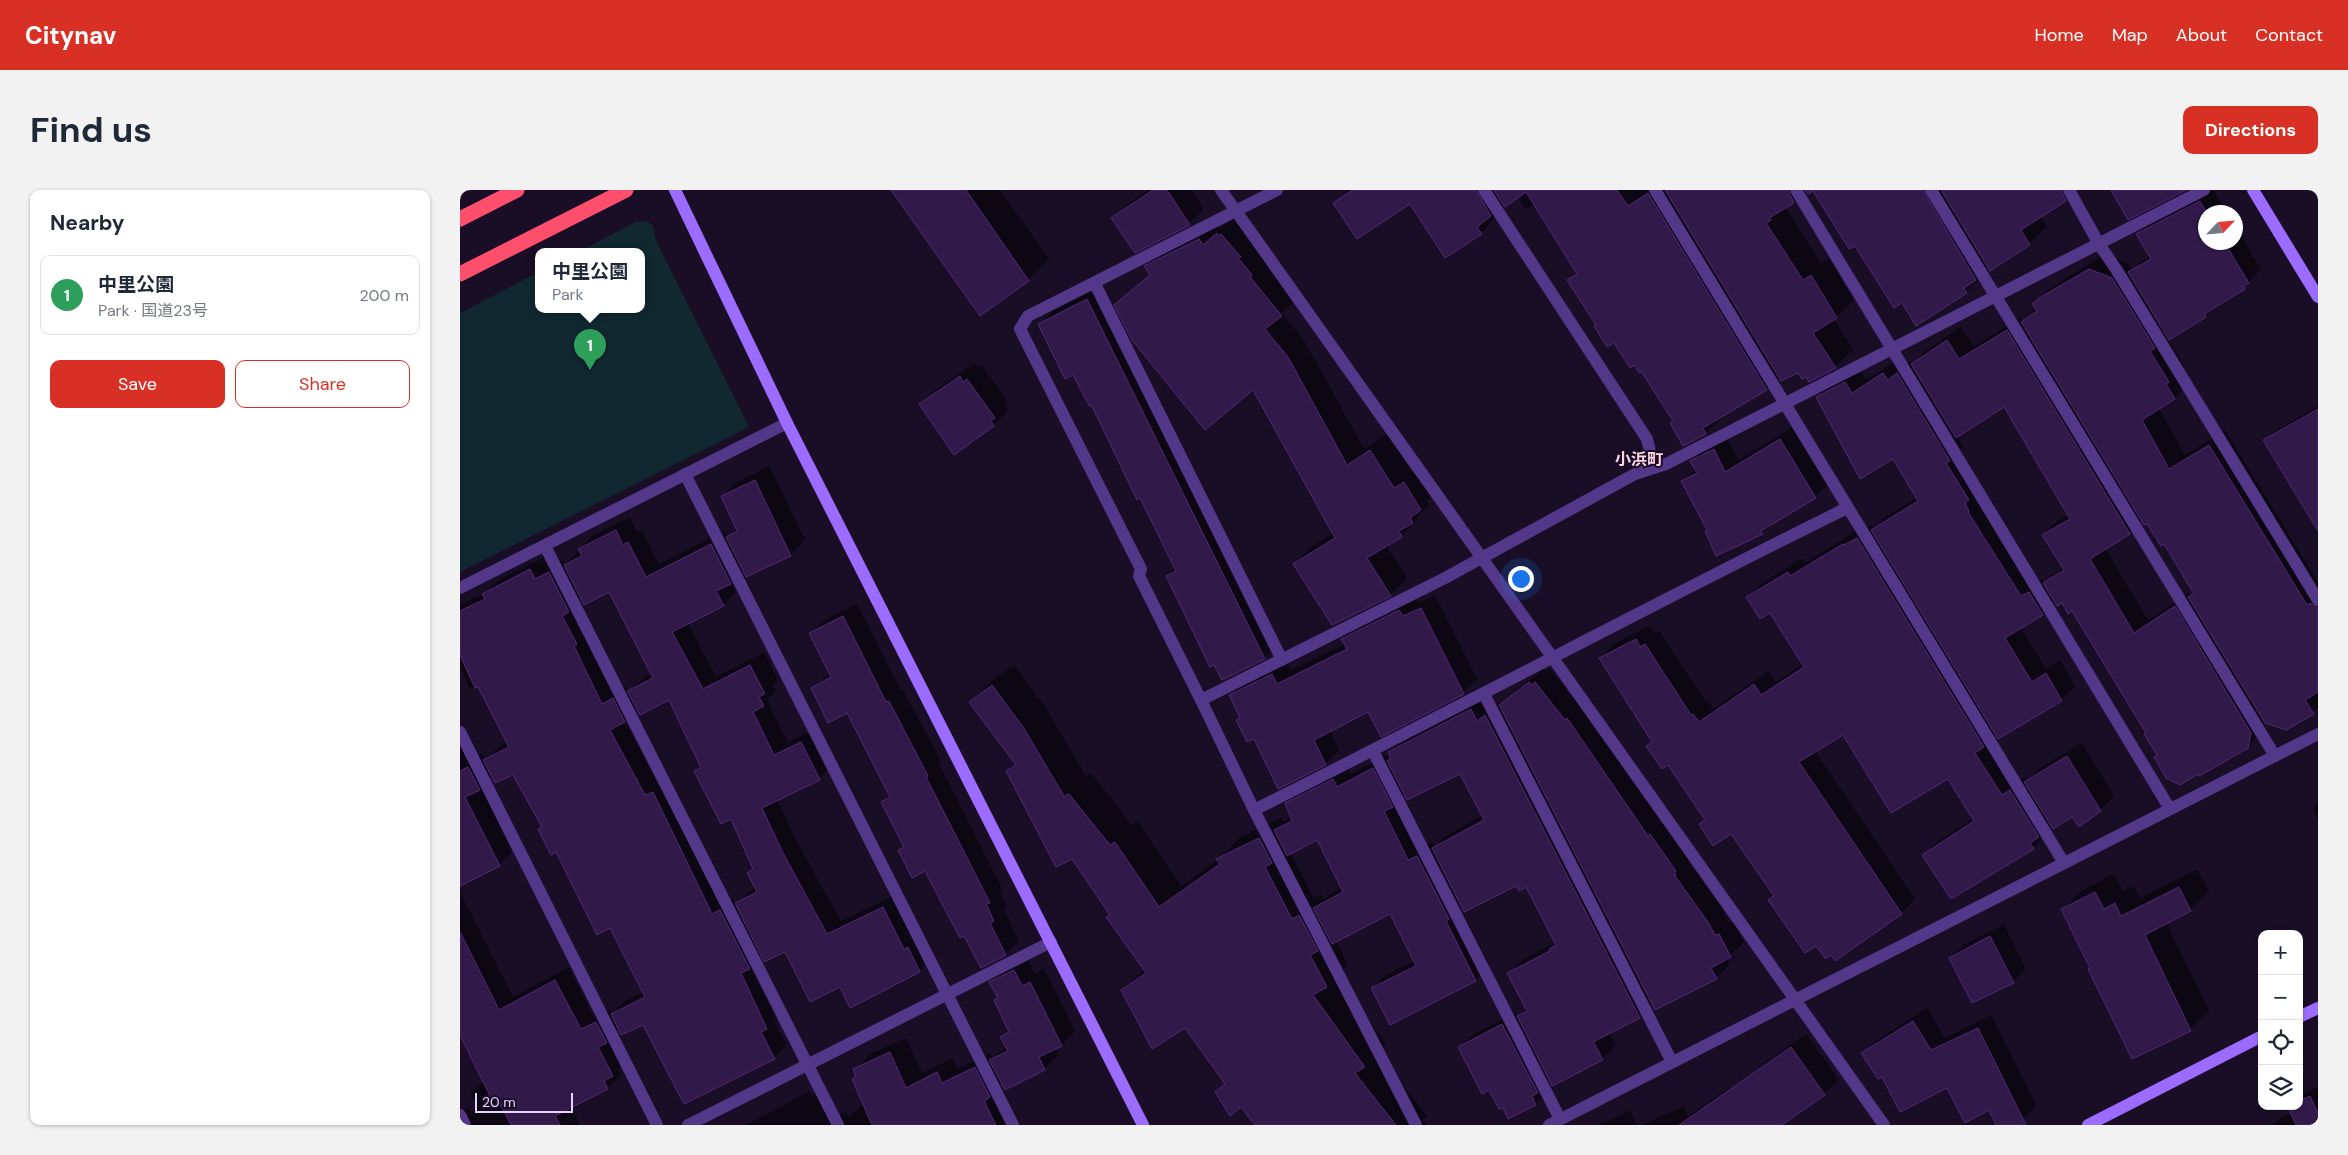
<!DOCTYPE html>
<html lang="en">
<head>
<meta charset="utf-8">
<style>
  body { margin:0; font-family:"DM Sans","Noto Sans JP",sans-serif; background:#f2f2f3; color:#1f2937 }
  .controls { position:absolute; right:15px; bottom:15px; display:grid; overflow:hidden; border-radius:10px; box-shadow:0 1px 4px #0004 }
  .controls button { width:45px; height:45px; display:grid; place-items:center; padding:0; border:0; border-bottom:1px solid #e0e1e3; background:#fff; color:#1f2937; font:25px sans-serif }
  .compass { position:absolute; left:1738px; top:15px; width:45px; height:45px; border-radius:50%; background:#fff; box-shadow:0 1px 4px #0004; rotate:64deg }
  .scale { position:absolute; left:15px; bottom:12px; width:98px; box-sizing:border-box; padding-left:5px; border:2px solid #e6d4ff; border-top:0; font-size:14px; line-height:18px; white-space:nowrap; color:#e6d4ff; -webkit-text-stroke:4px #1a0e27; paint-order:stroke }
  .you { position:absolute; left:1060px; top:388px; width:18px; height:18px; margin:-12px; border:4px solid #fff; border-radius:50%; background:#1a73e8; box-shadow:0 0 0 8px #1a73e833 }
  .badge { display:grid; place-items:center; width:32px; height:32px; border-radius:50%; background:#d93025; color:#fff; font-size:16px; font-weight:700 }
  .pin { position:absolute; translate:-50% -41px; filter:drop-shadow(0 1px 2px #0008) }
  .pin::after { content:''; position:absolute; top:26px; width:18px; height:15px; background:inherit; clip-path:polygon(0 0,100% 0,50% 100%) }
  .popup { position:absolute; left:75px; top:58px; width:110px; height:65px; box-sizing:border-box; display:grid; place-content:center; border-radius:10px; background:#fff; filter:drop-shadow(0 1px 4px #0005); font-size:16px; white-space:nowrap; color:#747a83 }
  .popup b { font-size:19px; color:#1f2937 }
  .popup::after { content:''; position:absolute; left:50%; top:100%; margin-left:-10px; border:10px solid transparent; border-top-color:#fff }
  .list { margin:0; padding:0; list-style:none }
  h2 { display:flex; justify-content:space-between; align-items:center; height:65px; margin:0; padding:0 20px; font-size:21px }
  h2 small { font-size:16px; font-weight:400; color:#747a83 }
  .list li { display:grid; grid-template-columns:32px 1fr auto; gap:15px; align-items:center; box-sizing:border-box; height:80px; margin:0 10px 10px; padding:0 10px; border:1px solid #e0e1e3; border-radius:10px }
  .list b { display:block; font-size:19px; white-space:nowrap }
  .list p { margin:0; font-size:16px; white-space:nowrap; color:#747a83 }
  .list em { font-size:16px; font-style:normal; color:#747a83 }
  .actions { display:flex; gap:10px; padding:15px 20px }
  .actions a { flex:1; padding:11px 0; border:1px solid #d93025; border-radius:10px; text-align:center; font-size:18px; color:#d93025 }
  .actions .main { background:#d93025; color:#fff }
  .icon { flex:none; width:28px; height:28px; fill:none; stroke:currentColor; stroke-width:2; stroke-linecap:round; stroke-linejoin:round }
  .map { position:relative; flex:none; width:1858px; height:935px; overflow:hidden; border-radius:10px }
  header { display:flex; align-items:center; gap:30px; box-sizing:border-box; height:70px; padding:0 25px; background:#d93025; color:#fff }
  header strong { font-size:24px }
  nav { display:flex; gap:28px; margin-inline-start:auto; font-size:18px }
  .intro { display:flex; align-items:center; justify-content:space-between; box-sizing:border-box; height:120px; padding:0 30px }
  h1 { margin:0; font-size:35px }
  .button { padding:12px 22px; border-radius:10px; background:#d93025; color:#fff; font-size:18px; font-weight:700 }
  main { display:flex; gap:30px; padding:0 30px }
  aside { flex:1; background:#fff; border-radius:10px; box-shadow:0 1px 4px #0004 }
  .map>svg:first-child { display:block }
  .green { fill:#112831 }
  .shadow { fill:#0007; fill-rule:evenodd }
  .building { fill:#311949; stroke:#502a76 }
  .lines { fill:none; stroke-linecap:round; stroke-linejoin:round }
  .street { stroke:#533788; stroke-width:12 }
  .secondary { stroke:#9c6bff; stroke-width:12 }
  .highway { stroke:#ff4f6d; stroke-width:15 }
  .labels { text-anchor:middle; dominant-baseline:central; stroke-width:4; stroke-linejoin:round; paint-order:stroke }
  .quarter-label { font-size:16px; font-weight:bold; fill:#ffd6e3; stroke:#1a0e27 }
</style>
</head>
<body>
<header>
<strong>Citynav</strong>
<nav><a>Home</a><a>Map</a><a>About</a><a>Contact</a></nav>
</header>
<div class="intro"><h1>Find us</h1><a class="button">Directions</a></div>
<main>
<aside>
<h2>Nearby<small></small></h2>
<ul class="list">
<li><span class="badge" style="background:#2e9e5b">1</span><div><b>中里公園</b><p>Park · 国道23号</p></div><em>200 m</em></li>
</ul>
<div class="actions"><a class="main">Save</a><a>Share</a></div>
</aside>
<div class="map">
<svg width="1858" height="935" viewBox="0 0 1858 935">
  <rect width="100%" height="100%" fill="#1a0e27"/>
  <path class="green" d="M184 31 192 34 197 53 289 237 0 382V123L79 82V119H181V61H120L176 32Z"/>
  <g class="shadow">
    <path d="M433 0H540L589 69 568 90 520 124Z"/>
    <path d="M688 0H731L744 19 729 34 675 61 653 28 668 14Z"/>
    <path d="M887 0H1028L1042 21 1021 43 950 12 874 13Z"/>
    <path d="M1053 0H1345L1325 17 1361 73 1369 68 1394 110 1374 129 1393 159 1375 177 1346 185 1339 181 1319 186 1306 199 1263 226 1246 243 1214 231 1182 179 1137 134 1108 90 1117 82 1074 14 1066 19Z"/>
    <path d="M1354 0H1614L1605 9 1581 26 1587 36 1569 54 1530 80 1528 76 1523 82 1524 84 1506 102 1442 111Z"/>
    <path d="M1753 0 1766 22H1746V52H1776V37L1801 79 1784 98 1707 149 1724 175 1721 178 1730 192 1715 208 1699 218 1725 265 1765 240 1858 392V518L1826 539 1804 532 1801 543 1787 557 1698 565 1687 542 1613 419 1602 411H1595L1582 424 1560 437 1586 479 1600 470 1615 496 1601 510 1536 544 1530 550 1556 592 1565 587 1567 591 1580 578 1622 553 1654 606 1640 620 1613 625 1591 634 1585 640 1587 644 1573 658 1491 708 1464 665 1478 651 1514 628 1489 587 1383 543 1355 561 1455 709 1441 723 1375 769 1310 710 1315 705 1271 642 1240 634 1246 629 1208 573 1188 556 1193 551 1140 468 1154 454 1190 436 1195 444 1199 441 1246 512 1248 511 1253 519 1309 481 1316 492 1343 474 1311 421 1288 407 1302 393 1343 368 1344 373 1398 340 1399 342 1411 335 1414 339 1426 326 1458 307 1434 267 1358 207 1371 193 1399 179 1406 190 1438 170 1442 177 1451 171 1453 174 1466 160 1501 137 1514 156 1561 127 1563 131 1576 118 1574 114 1589 99 1645 64 1667 73 1672 80 1690 65 1678 44 1691 31ZM1544 215 1609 324 1597 331 1583 345 1603 377 1585 392 1583 389 1575 393 1500 259 1503 256 1497 246ZM1682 330 1687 332 1704 353 1735 403 1731 406 1729 403 1688 430 1645 358 1670 343Z"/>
    <path d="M774 27 838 108 822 123 844 150 904 259 927 244 952 282 961 276 977 302 967 312 969 315 957 327 958 329 941 346 926 355 947 388 930 405 835 374 851 357 874 343 793 198 656 115 691 84 686 76 702 60 756 33 761 39Z"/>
    <path d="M640 97 818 454 804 468 707 386 716 377 633 215 614 183 579 134 593 121Z"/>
    <path d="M515 173 518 178 522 175 548 213 545 216 548 221 533 236 461 214 475 200Z"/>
    <path d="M1858 216V249L1805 251 1812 243Z"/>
    <path d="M1333 237 1368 294 1355 307 1314 332 1302 343 1248 340 1223 291 1236 278 1232 271 1245 258 1267 247 1278 270Z"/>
    <path d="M309 276 345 350 330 365 284 380 271 392 276 402 263 415 228 433 256 487 304 462 318 490 313 495 316 501 307 510 328 552 355 539 373 575 359 588 317 609 336 650 381 731 437 704 473 768 459 781 381 796 325 760 302 765 295 772 320 825 314 831 327 855 314 868 184 833 159 838 153 845 166 872 158 880 161 885 147 898 111 917 120 935H0V922L8 918 11 923 17 916 11 903 24 890 0 820V702L53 807 109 777 134 827 150 819 152 824 165 811 184 802 151 736 80 639 83 636 54 583 33 586 21 598 52 662 39 675 0 695V545L12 569 22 564 25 570 38 557 47 552 18 495 10 500 0 477V415L25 403 37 391 84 367 88 377 102 370 105 375 133 345 170 327 177 342 182 340 199 374 265 341 268 347 277 337 262 306 277 292ZM149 400 192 483 183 488 169 501 166 496 156 501 115 415 122 408ZM209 509 242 575 236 582 272 627 293 678 288 683 295 697 276 713 273 708 265 711 206 589 198 593 165 531 178 518Z"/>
    <path d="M975 405 1017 489 1003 503 909 520 870 540 879 560 865 574 794 547 778 530 781 527 770 505 785 491 826 470 831 480 885 454 882 449 896 435 954 407 958 413Z"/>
    <path d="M397 414 440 499 442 498 481 571 479 573 542 698 540 701 547 716 544 719 559 751 546 764 466 679 439 661 444 655 422 612 430 604 387 522 353 498 370 482 350 444 364 430Z"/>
    <path d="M554 475 584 515 626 586 631 583 672 635 677 631 721 696 758 670 779 648 821 627 824 632 831 626 827 614 841 599 888 576 891 584 927 565 930 570 932 567 929 562 943 548 1025 506 1031 518 1039 512 1041 514 1055 501 1084 479 1086 482 1090 479 1120 516 1230 670 1228 671 1262 718 1269 732 1273 730 1284 752 1268 768 1270 774 1256 788 1193 813 1179 826 1149 842 1156 855 1142 869 1090 889 1084 895 1087 902 1075 914 1043 916 1000 857 1012 845 1055 823 1057 827 1066 818 1048 784 1062 770 1096 752 1067 696 1057 694 1000 717 1030 776 1015 790 912 799 927 784 955 770 931 722 876 751 888 774 876 786 926 854 917 863 967 926 963 929 968 935H796L782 915 756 902 766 893 725 836 663 800 684 779 651 724 613 667 547 582 556 573 511 512 532 490ZM1001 583 1023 625 987 645 974 657 972 652 962 657 939 609 945 603ZM858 648 882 697 863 710 861 704 854 708 830 662ZM1132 846 1142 865H1139L1130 847Z"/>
    <path d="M1858 613V629L1853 619Z"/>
    <path d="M1737 679 1749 701 1730 720 1706 732 1749 821 1730 839 1631 777 1602 720 1621 701 1654 684 1663 701 1674 696 1680 708Z"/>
    <path d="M1544 734 1566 779 1553 792 1490 768 1503 755Z"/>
    <path d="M567 767 575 784 584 779 615 841 602 855 595 858 598 865 585 878 545 898 542 893 539 896 559 935H286L350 901 352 906 363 900 376 927 386 922 389 927 404 913 393 889 397 885 395 880 410 864 446 848 462 883 492 868 498 879 530 863 533 868 547 856 542 847 550 839 535 811 538 807 531 793 544 779Z"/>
    <path d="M1467 818 1485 848 1531 825 1576 915 1563 929 1550 935H1537L1530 919 1488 896 1422 885 1403 863 1417 850Z"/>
    <path d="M1346 844 1379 890 1364 904 1291 887 1306 872Z"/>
    <path d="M1858 896V935H1814L1820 928 1832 923 1830 916H1839V907L1843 904Z"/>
    <path d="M1271 897 1290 935H1182L1224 916 1228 926Z"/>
    <path d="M1170 920 1177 935H1139Z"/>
  </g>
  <g class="building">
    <path d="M431 0H506L569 91 520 126Z"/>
    <path d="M693 0H707L730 35 675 63 651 28Z"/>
    <path d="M892 0H1016L1031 26 1017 37 1022 44 985 68 950 14 897 49 873 13Z"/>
    <path d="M1034 0H1157L1168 16 1188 3 1307 200 1243 238 1246 244 1223 256 1210 233 1213 231 1181 181 1179 183 1175 175 1170 178 1154 153 1147 157 1134 136 1136 135 1107 90 1117 84 1066 2 1045 17Z"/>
    <path d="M1205 0H1328L1334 13 1309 28 1311 30 1306 33 1343 90 1351 85 1377 128 1353 143 1376 178 1349 192 1346 187 1342 189 1338 183 1321 191Z"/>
    <path d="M1345 0H1463L1516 90 1504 98 1507 103 1456 136 1442 113 1434 118 1395 56 1389 59 1353 1 1348 4Z"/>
    <path d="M1481 0H1601L1606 11 1561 40 1570 55 1530 81Z"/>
    <path d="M1651 0H1726L1668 30Z"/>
    <path d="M1740 11 1746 22V52H1764L1789 93 1784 96 1785 99 1744 124 1746 127 1709 150 1668 82 1691 69 1676 44Z"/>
    <path d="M757 43 759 46 761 44 781 67 778 68 792 85 790 87 822 126 805 139 828 167 887 275 910 260 934 298 944 292 961 320 950 328 953 333 939 341 942 347 907 368 931 406 872 435 833 374 875 348 793 200 745 240 672 150 654 115 690 85 684 76 739 49 743 55Z"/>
    <path d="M1629 79 1652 88 1695 158 1690 161 1709 192 1706 194 1715 209 1682 230 1709 279 1749 255 1847 415 1850 413 1858 418V502L1845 510 1854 524 1826 540 1805 533 1728 407 1734 404 1704 354 1701 356 1687 334 1684 335 1561 132 1577 121 1572 114 1579 108Z"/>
    <path d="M627 109 805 469 762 490 754 475 750 477 706 386 716 381 680 308 677 310 632 216 630 217 613 185 605 189 578 134Z"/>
    <path d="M1547 140 1670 344 1630 369 1674 443 1715 416 1791 543 1788 558 1757 576 1739 586 1738 584 1720 595 1706 588 1694 567 1697 565 1684 544 1686 543 1612 421 1608 424 1602 413 1597 416 1583 393 1604 380 1582 345 1610 329 1544 217 1496 248 1451 174 1487 150 1499 169Z"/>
    <path d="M1423 183 1428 190 1437 183 1490 271 1486 273 1509 310 1505 313 1509 321 1508 322 1561 406 1569 402 1583 425 1545 448 1572 492 1586 483 1602 511 1538 549 1411 340 1458 311 1433 269 1400 289 1356 207 1385 192 1392 203Z"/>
    <path d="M500 186 503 192 507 189 535 228 531 231 534 236 494 265 459 214Z"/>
    <path d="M1858 219V341L1803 250Z"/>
    <path d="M1320 249 1356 308 1301 341 1303 344 1256 366 1245 341 1247 340 1221 291 1237 283 1230 271 1254 259 1265 282Z"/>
    <path d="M295 290 331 366 286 387 266 347 277 341 261 306Z"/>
    <path d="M156 340 163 355 168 352 186 387 251 354 271 394 256 401 264 416 212 442 243 499 290 475 305 504 299 507 304 516 293 522 314 565 341 552 360 590 302 618 323 663 367 744 423 717 444 759 448 757 460 782 390 818 380 797 350 812 325 762 304 772 275 713 297 702 287 683 293 679 271 629 261 634 234 581 241 578 209 510 180 525 167 501 193 488 149 402 124 415 104 375 122 366 118 359Z"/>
    <path d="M1397 348 1524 557 1515 563 1542 605 1550 600 1579 647 1570 653 1574 659 1491 709 1462 665 1514 631 1488 589 1431 623 1383 545 1339 572 1442 724 1375 771 1371 765 1366 769 1356 756 1345 763 1308 710 1314 706 1271 644 1253 656 1239 634 1245 630 1208 575 1202 579 1186 556 1192 552 1139 468 1176 449 1180 457 1185 454 1231 525 1233 524 1239 532 1294 494 1301 505 1344 477 1310 423 1300 429 1286 407 1328 382 1330 386 1383 354 1384 355Z"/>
    <path d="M70 379 75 389 89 382 109 422 102 426 117 454 114 456 142 514 153 508 165 532 150 540 185 605 193 602 252 724 260 720 290 779 281 783 307 839 301 842 315 869 224 914 183 835 161 845 151 824 185 807 150 738 137 745 96 662 91 665 78 639 82 637 53 585 35 593 23 570 49 557 18 497 15 498 0 465V421L25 409 22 404Z"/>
    <path d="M961 418 1004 504 921 547 908 522 854 550 866 575 818 599 794 549 787 552 776 530 780 528 769 505 812 484 817 494 887 459 881 449 939 420 943 426Z"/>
    <path d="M383 426 426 512 429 511 468 586 466 587 530 713 526 714 534 731 530 733 546 765 521 778 504 746 500 748 465 681 452 688 438 660 444 657 421 612 430 607 387 523 368 533 351 498 371 487 349 443Z"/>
    <path d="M1069 492 1071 495 1075 492 1105 530 1107 528 1188 646 1190 644 1216 681 1214 682 1216 685 1215 686 1248 732 1255 745 1259 744 1271 767 1251 778 1257 789 1195 820 1039 515Z"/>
    <path d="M532 495 563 537 604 606 609 604 650 655 655 652 699 717 760 674 756 669 799 648 812 673 805 677 832 729 839 725 858 761 850 765 867 797 853 805 905 877 895 883 936 935H795L781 917 770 926 755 902 765 894 725 838 692 859 661 800 686 783 646 727 650 725 612 669 596 677 546 581 556 575 509 512Z"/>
    <path d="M1011 519 1017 531 1025 525 1180 828 1133 852 1143 870 1092 896 1057 826 1067 821 1047 783 1090 761 1089 759 1096 755 1066 697 1059 701 1056 696 1004 722 972 658 1024 630 1000 584 947 610 927 571 931 568 928 562Z"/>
    <path d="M1607 566 1641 621 1619 637 1612 627 1593 639 1564 592Z"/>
    <path d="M8 577 20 600 5 607 40 676 0 696V581Z"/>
    <path d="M913 578 933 617 924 621 948 670 957 666 989 729 986 731 1016 791 930 835 911 798 956 776 930 724 872 754 853 718 883 702 857 650 827 666 814 640 832 631 825 613 873 589 877 597Z"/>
    <path d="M1719 697 1731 721 1685 745 1731 841 1672 869 1628 779 1630 778 1601 719 1635 702 1644 719 1655 713 1661 726Z"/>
    <path d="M0 742 39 820 95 790 121 839 136 832 147 853 138 857 153 886 144 891 148 899 95 926 100 935H51L37 908 32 910 0 845Z"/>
    <path d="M1530 746 1554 793 1512 813 1489 768Z"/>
    <path d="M554 780 562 796 570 792 602 856 579 867 585 880 545 900 529 870 548 861 540 847 549 842 534 810 538 808 529 792Z"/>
    <path d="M1453 831 1471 860 1518 838 1566 935H1536L1529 920 1505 933 1487 898 1440 922 1422 887 1418 889 1401 863Z"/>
    <path d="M1042 834 1078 903 1072 906 1076 915 1048 929 1043 918 1039 919 1029 900 1022 904 998 857Z"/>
    <path d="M1331 857 1365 905 1322 935H1219Z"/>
    <path d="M430 862 446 898 477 882 482 893 515 877 530 907 524 911 536 935H412L392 889 396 887 393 879Z"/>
    <path d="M1850 906 1858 923V935H1836L1828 917 1839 916V911Z"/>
  </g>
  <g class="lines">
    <g class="street">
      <path d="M761 0 1424 935"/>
      <path d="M1024 0 1187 249 1194 278"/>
      <path d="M1195 0 1604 673"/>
      <path d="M1336 0 1710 619"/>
      <path d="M1471 0 1815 566"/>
      <path d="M1609 0 1639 54 1656 79 1858 410"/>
      <path d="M635 94 822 470"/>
      <path d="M225 284 553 935"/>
      <path d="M85 356 378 935"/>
      <path d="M0 398 327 233"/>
      <path d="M1024 504 1212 872"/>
      <path d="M741 510 679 386 681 379 560 139 568 126 817 0"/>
      <path d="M0 542 197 935"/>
      <path d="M913 561 1100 929"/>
      <path d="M794 620C993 521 1188 416 1387 318"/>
      <path d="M0 925 5 935"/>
      <path d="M228 935 591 752"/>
      <path d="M956 935 794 620 741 510 985 388 1175 284 1206 274 1744 0"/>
      <path d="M1089 935 1858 544"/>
    </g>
    <g class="secondary">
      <path d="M215 0 327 233 683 935"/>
      <path d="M1793 0 1858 107"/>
      <path d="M1839 827 1858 818"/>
      <path d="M1628 935 1802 846"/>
    </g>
    <g class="highway">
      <path d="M0 29 57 0"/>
      <path d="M0 84 166 0"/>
    </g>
  </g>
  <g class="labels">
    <g class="quarter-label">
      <text x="1179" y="269">小浜町</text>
    </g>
  </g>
</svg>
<div class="controls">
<button>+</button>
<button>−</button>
<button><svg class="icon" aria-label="locate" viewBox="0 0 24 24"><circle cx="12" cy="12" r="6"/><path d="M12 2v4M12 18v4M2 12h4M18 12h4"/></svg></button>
<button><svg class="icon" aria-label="layers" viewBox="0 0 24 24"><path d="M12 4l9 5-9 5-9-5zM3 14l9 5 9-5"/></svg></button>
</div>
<svg class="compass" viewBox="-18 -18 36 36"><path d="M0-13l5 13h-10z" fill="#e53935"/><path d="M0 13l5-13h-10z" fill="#747a83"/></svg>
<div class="scale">20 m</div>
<div class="you"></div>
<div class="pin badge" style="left:130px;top:180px;background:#2e9e5b">1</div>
<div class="popup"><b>中里公園</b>Park</div>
</div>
</main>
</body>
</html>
